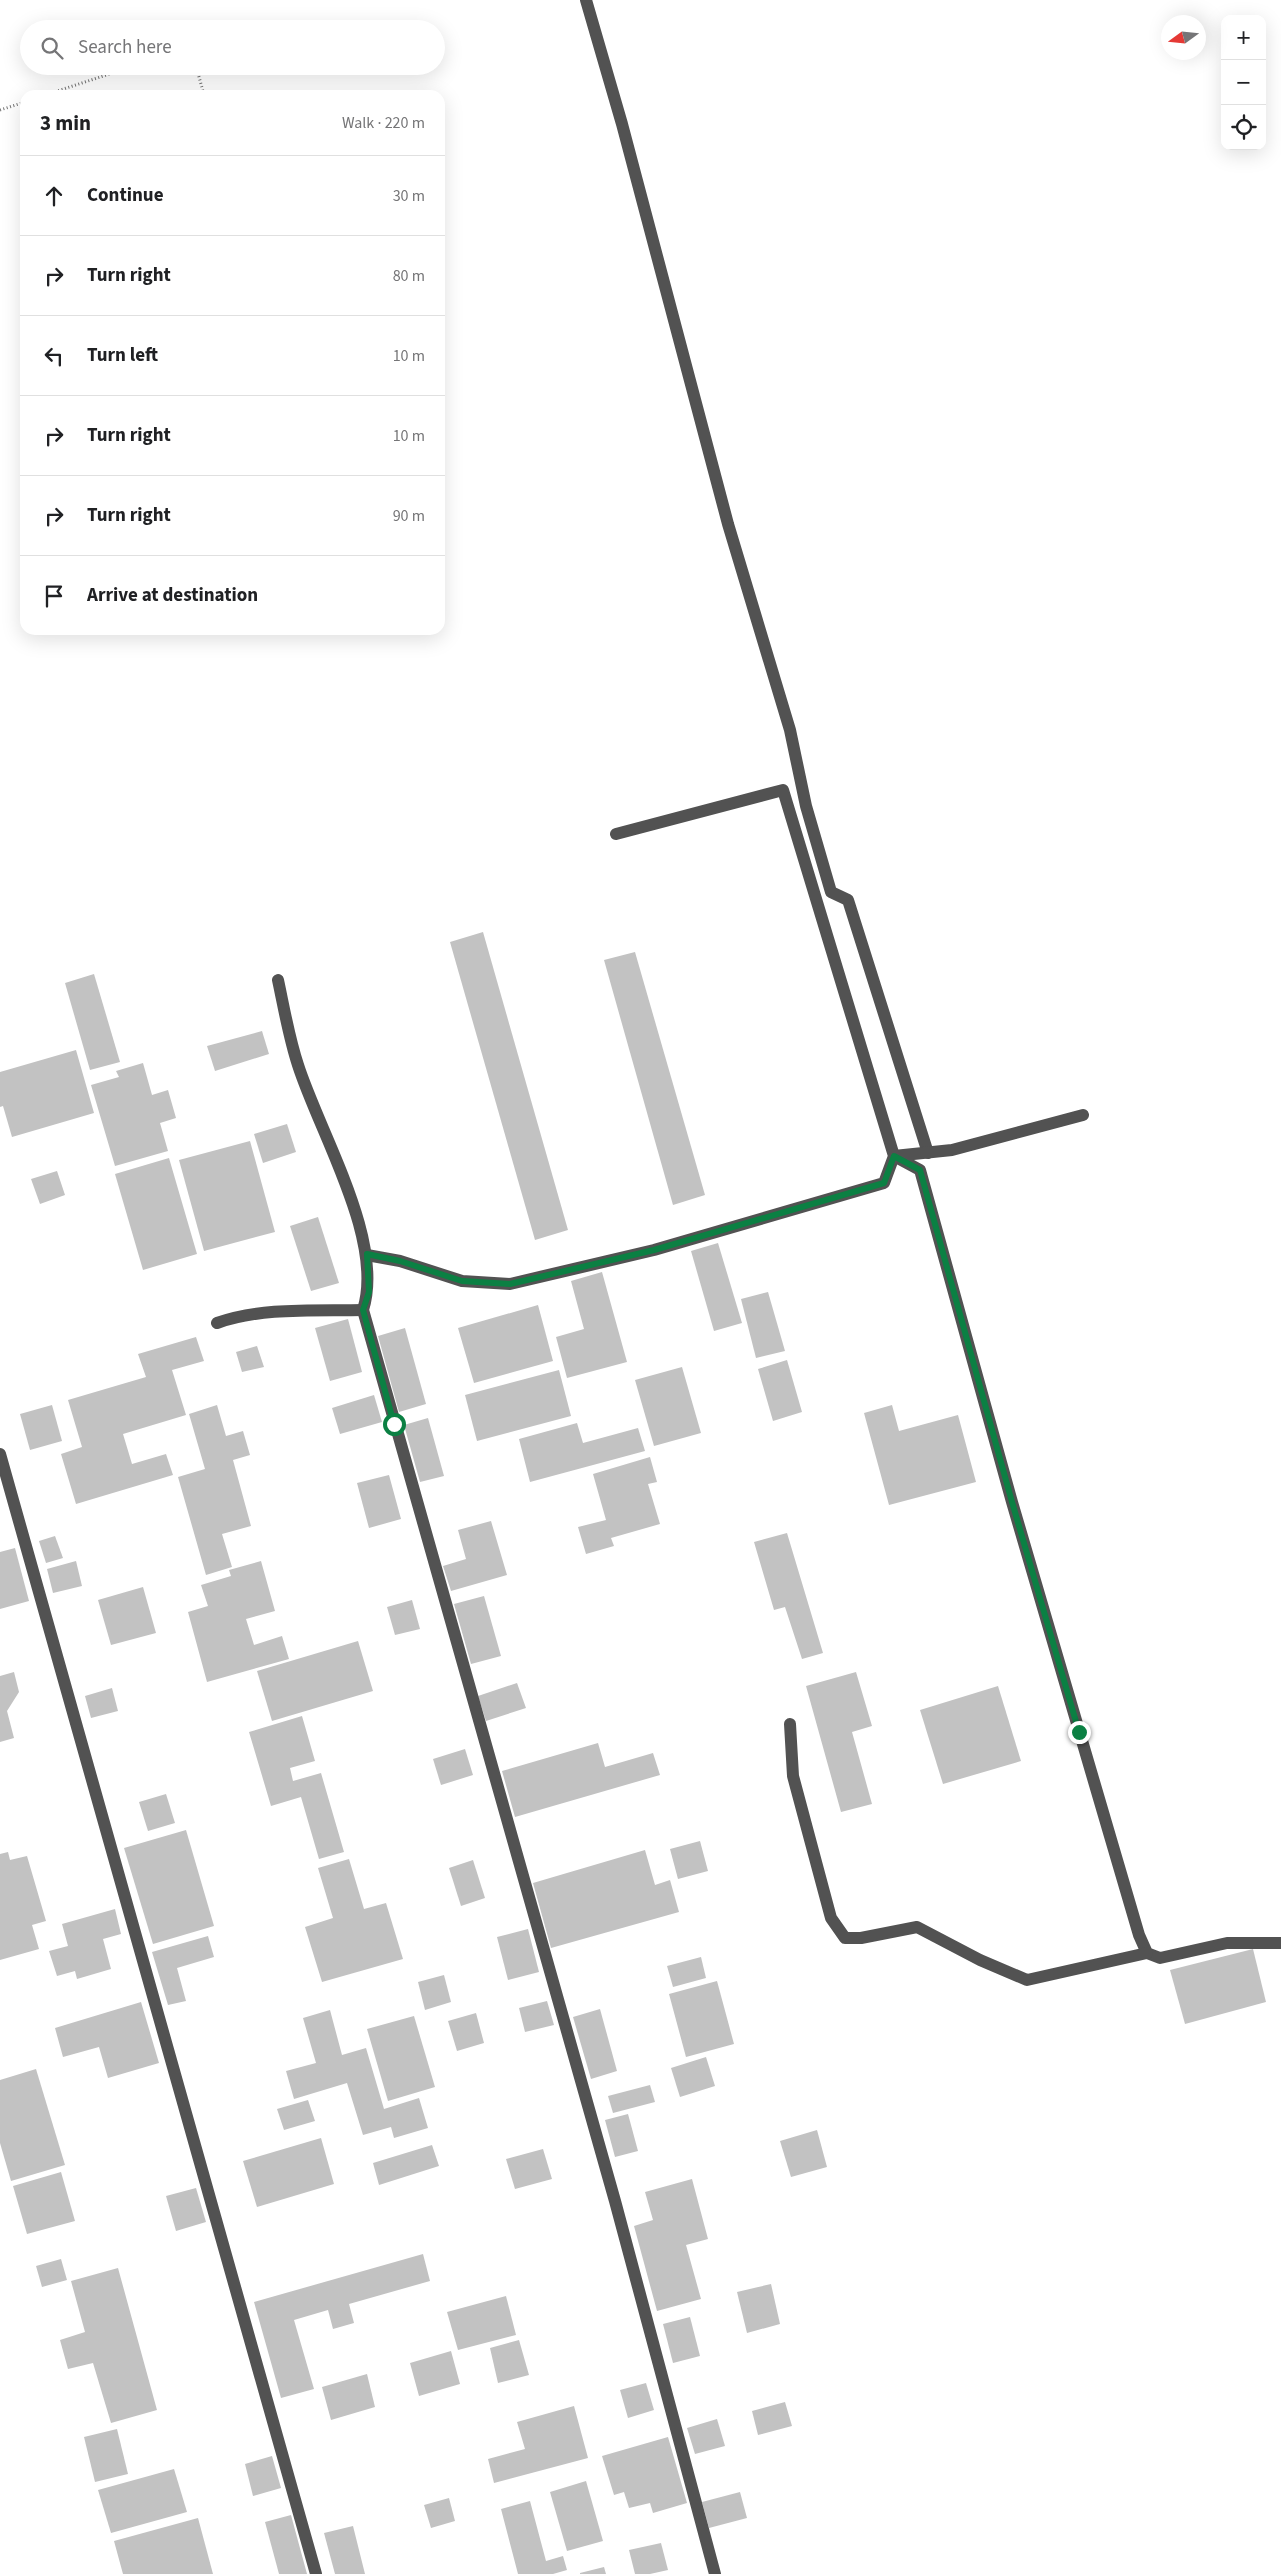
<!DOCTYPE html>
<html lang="en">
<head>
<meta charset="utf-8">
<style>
  body { margin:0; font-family:"Source Sans 3",sans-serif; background:#f6f6f6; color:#202124 }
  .controls { position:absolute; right:15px; top:15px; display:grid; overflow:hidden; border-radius:10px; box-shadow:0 5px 20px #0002 }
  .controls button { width:45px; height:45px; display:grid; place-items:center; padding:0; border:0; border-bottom:1px solid #e0e0e0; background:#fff; color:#202124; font:25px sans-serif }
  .compass { position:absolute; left:1161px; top:15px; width:45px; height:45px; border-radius:50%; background:#fff; box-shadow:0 5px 20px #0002; rotate:255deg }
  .stop { position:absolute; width:15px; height:15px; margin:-11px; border:4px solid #0b8043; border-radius:50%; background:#fff }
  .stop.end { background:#0b8043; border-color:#fff; box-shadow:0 1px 5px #0008 }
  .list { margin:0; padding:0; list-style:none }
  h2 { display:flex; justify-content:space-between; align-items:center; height:65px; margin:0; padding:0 20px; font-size:21px }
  h2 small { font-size:16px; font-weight:400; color:#757577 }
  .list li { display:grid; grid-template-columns:32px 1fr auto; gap:15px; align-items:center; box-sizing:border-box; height:80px; padding:0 20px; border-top:1px solid #e0e0e0 }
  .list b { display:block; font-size:19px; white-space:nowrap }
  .list em { font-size:16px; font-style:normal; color:#757577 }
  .icon { flex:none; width:28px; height:28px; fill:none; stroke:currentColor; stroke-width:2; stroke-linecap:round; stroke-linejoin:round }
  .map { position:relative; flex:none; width:1281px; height:2574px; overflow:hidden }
  .search { position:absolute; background:#fff; box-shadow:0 5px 20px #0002; left:20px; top:20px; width:425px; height:55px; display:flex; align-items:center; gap:12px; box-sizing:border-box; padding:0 18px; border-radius:28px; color:#757577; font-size:19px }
  .panel { position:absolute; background:#fff; box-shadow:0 5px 20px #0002; left:20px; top:90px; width:425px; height:545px; border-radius:15px }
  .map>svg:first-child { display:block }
  .building { fill:#c2c2c2 }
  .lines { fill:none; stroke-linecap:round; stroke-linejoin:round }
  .path { stroke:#747474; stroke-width:3; stroke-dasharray:1 2.5; stroke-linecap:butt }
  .minor { stroke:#525252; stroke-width:12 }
  .route { stroke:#0b8043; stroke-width:6 }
</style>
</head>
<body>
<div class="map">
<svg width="1281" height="2574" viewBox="0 0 1281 2574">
  <rect width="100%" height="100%" fill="#fff"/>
  <g class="building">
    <path d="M483 932 568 1230 535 1240 450 942Z"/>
    <path d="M635 952 705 1195 673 1205 604 960Z"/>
    <path d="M94 974 120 1062 90 1070 65 983Z"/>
    <path d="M262 1031 269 1054 215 1071 207 1046Z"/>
    <path d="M76 1050 94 1113 12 1137 3 1106 0 1107V1072Z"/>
    <path d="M143 1063 152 1095 168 1090 176 1118 160 1123 168 1151 115 1166 91 1085 119 1077 116 1071Z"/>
    <path d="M287 1124 296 1152 263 1163 254 1134Z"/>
    <path d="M250 1141 275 1232 204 1251 179 1160Z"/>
    <path d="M169 1158 197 1254 143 1270 115 1174Z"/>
    <path d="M57 1171 65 1195 40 1204 31 1179Z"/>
    <path d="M318 1217 339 1283 311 1291 290 1226Z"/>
    <path d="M718 1243 742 1323 714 1331 691 1251Z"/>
    <path d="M602 1272 627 1362 567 1378 556 1337 584 1329 571 1281Z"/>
    <path d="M768 1292 785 1351 756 1358 741 1299Z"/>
    <path d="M538 1305 553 1361 474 1383 458 1328Z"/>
    <path d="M348 1319 362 1372 330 1381 315 1328Z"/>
    <path d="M405 1328 426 1404 399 1412 378 1336Z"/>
    <path d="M196 1337 204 1361 172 1370 186 1415 123 1434 132 1464 166 1454 173 1475 76 1504 61 1454 82 1447 68 1400 146 1377 138 1354Z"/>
    <path d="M257 1346 264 1367 242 1372 236 1352Z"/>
    <path d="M787 1360 802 1412 773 1421 758 1369Z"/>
    <path d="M682 1367 701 1433 654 1446 635 1380Z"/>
    <path d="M559 1370 571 1416 477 1441 465 1395Z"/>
    <path d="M374 1395 382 1422 340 1434 332 1408Z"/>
    <path d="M52 1405 62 1441 30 1450 20 1414Z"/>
    <path d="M217 1405 226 1436 243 1431 250 1455 233 1460 251 1526 222 1534 232 1567 206 1575 178 1477 205 1469 189 1414Z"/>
    <path d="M892 1405 899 1431 958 1415 976 1482 889 1505 864 1413Z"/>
    <path d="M428 1418 444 1476 420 1482 404 1425Z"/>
    <path d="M577 1423 583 1443 638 1428 645 1451 530 1482 519 1439Z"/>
    <path d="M650 1457 657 1482 648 1484 660 1524 611 1538 614 1546 586 1554 578 1527 606 1520 593 1474Z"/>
    <path d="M389 1475 401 1519 369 1528 357 1483Z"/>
    <path d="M491 1521 507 1575 451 1591 443 1566 466 1559 458 1530Z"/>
    <path d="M787 1533 823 1653 802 1659 785 1607 774 1610 754 1542Z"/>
    <path d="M55 1536 63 1558 46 1563 39 1541Z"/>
    <path d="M15 1548 29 1601 0 1609V1552Z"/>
    <path d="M76 1561 82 1586 53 1593 47 1569Z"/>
    <path d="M261 1561 275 1611 246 1619 254 1645 282 1636 289 1659 207 1682 188 1612 208 1606 201 1585 231 1576 229 1570Z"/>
    <path d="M143 1587 156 1633 111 1645 98 1600Z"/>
    <path d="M484 1596 501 1656 471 1664 454 1604Z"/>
    <path d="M412 1600 420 1629 395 1635 387 1607Z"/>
    <path d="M358 1641 373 1691 272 1721 257 1671Z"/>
    <path d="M14 1672 19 1692 7 1711 14 1738 0 1742V1676Z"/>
    <path d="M856 1672 872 1726 852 1732 872 1804 841 1812 806 1686Z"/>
    <path d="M517 1683 526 1708 486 1721 478 1696Z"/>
    <path d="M998 1686 1021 1761 943 1784 920 1710Z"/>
    <path d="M112 1688 118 1711 91 1718 85 1696Z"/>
    <path d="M302 1716 315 1761 290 1768 293 1781 321 1773 344 1852 319 1859 301 1797 271 1806 249 1732Z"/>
    <path d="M598 1743 605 1767 653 1753 660 1775 515 1817 502 1771Z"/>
    <path d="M465 1749 473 1775 441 1785 433 1759Z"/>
    <path d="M166 1794 175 1823 148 1831 139 1802Z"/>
    <path d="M186 1830 214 1926 153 1944 124 1848Z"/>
    <path d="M700 1841 708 1871 678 1879 670 1849Z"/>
    <path d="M645 1850 655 1885 670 1880 679 1912 551 1948 533 1883Z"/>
    <path d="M8 1852 10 1860 27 1856 46 1921 32 1925 39 1949 0 1960V1854Z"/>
    <path d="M349 1859 364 1909 386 1903 403 1959 322 1982 305 1927 333 1918 318 1868Z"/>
    <path d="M473 1860 485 1898 461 1906 449 1868Z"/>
    <path d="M115 1909 121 1934 103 1939 111 1969 77 1979 75 1971 57 1976 49 1951 68 1946 62 1924Z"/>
    <path d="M528 1929 539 1972 508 1980 497 1937Z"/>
    <path d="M208 1936 214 1957 177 1968 186 2001 168 2005 152 1952Z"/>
    <path d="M1253 1949 1266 2002 1185 2024 1170 1970Z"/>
    <path d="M701 1957 706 1978 673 1987 667 1966Z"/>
    <path d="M444 1975 451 2002 425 2010 418 1982Z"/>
    <path d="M717 1981 734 2044 686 2057 669 1994Z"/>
    <path d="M547 2001 554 2025 525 2032 519 2008Z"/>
    <path d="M141 2002 159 2063 108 2078 99 2047 63 2057 55 2028Z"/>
    <path d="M600 2009 617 2071 591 2079 573 2017Z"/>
    <path d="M330 2010 342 2055 366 2048 384 2109 419 2098 428 2128 394 2138 391 2127 363 2135 347 2083 294 2099 286 2071 316 2063 303 2018Z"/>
    <path d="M476 2013 484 2043 457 2051 448 2021Z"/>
    <path d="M414 2016 435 2087 388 2101 367 2029Z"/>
    <path d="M706 2057 715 2086 680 2097 671 2068Z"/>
    <path d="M36 2069 65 2165 11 2181 0 2143V2080Z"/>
    <path d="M650 2085 655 2102 613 2113 608 2096Z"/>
    <path d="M308 2100 315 2121 284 2130 277 2109Z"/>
    <path d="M628 2114 638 2151 615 2157 605 2120Z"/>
    <path d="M817 2130 827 2167 791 2177 780 2141Z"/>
    <path d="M321 2138 334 2184 257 2207 243 2161Z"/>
    <path d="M432 2145 439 2166 379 2185 373 2163Z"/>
    <path d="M543 2149 552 2179 515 2189 506 2159Z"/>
    <path d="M61 2172 75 2221 27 2234 13 2186Z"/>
    <path d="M692 2179 708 2239 686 2245 701 2299 657 2311 634 2226 653 2220 645 2192Z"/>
    <path d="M196 2188 206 2222 176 2231 166 2196Z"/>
    <path d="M423 2254 430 2281 349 2304 354 2323 333 2329 328 2310 294 2320 314 2389 281 2398 254 2302Z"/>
    <path d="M61 2259 67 2280 42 2287 36 2266Z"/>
    <path d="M118 2268 157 2410 111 2423 93 2363 68 2369 60 2340 85 2332 71 2281Z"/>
    <path d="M771 2284 780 2324 747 2333 737 2292Z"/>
    <path d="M506 2296 516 2335 458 2350 447 2312Z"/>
    <path d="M690 2317 700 2356 673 2363 663 2324Z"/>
    <path d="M519 2340 529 2375 498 2383 490 2348Z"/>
    <path d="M451 2351 460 2384 419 2396 410 2363Z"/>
    <path d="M367 2374 375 2407 331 2420 322 2387Z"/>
    <path d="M646 2383 654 2410 628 2418 620 2390Z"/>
    <path d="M785 2402 792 2426 758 2435 752 2411Z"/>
    <path d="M574 2406 588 2458 494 2483 488 2459 525 2449 517 2422Z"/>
    <path d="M717 2419 725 2446 695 2454 687 2428Z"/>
    <path d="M117 2429 128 2474 95 2482 84 2437Z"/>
    <path d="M668 2437 687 2503 653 2513 650 2503 629 2508 624 2492 614 2495 602 2456Z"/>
    <path d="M272 2456 281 2488 253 2496 245 2464Z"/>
    <path d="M174 2469 187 2512 111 2533 98 2490Z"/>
    <path d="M586 2481 603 2541 567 2551 550 2492Z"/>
    <path d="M740 2492 747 2518 709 2528 702 2502Z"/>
    <path d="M449 2498 455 2521 431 2528 424 2505Z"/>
    <path d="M530 2501 546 2561 563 2556 567 2570 553 2574H518L501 2509Z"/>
    <path d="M291 2515 307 2574H279L265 2522Z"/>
    <path d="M198 2518 213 2574H123L114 2541Z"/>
    <path d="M353 2526 365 2574H335L324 2533Z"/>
    <path d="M661 2543 668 2570 650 2574H635L629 2550Z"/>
    <path d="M604 2567 606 2574H580V2573Z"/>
  </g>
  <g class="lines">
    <g class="path">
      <path d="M196 66 204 95"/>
      <path d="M45 95 134 66"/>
      <path d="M0 110 25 102"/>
    </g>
    <g class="minor">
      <path d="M586 0 622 124 728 524 790 730 806 806 831 892 848 900 928 1153"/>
      <path d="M278 980C284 1008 289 1038 298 1065 320 1134 385 1240 363 1310L615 2201 715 2574"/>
      <path d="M894 1156 920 1170 1012 1502 1139 1935 1147 1953 1160 1958 1227 1943H1281"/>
      <path d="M894 1156 952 1150 1083 1115"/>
      <path d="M367 1255 400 1261 462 1281 510 1284 654 1250 884 1183 894 1156 783 790 616 834"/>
      <path d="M217 1323C262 1307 316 1311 363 1310"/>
      <path d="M0 1454 316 2574"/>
      <path d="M790 1724 793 1776 831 1918 845 1938H861L917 1927 980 1960 1027 1980 1147 1953"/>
    </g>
  </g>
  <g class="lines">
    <path class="route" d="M394 1424 363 1310 369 1292 367 1254 400 1261 462 1281 510 1284 654 1250 884 1183 894 1156 920 1170 1012 1502 1079 1732"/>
  </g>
</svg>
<div class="controls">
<button>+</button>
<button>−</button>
<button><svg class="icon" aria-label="locate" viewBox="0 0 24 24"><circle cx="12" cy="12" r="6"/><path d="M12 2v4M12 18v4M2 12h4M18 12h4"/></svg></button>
</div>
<svg class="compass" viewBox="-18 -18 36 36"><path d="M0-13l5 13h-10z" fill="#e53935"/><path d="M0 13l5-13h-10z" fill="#757577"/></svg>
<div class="stop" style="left:394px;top:1424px"></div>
<div class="stop end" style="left:1079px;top:1732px"></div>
<div class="search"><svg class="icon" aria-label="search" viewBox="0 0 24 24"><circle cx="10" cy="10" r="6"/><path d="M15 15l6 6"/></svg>Search here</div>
<section class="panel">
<h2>3 min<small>Walk · 220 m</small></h2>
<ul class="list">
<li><svg class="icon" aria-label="ahead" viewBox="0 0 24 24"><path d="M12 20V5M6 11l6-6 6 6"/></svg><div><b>Continue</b></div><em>30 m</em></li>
<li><svg class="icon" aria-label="right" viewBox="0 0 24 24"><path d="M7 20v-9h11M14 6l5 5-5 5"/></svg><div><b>Turn right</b></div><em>80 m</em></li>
<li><svg class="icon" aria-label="left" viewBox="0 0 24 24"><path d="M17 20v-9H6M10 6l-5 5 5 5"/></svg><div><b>Turn left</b></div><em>10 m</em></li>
<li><svg class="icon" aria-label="right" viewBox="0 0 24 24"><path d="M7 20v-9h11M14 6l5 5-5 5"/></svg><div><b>Turn right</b></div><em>10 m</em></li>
<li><svg class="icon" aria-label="right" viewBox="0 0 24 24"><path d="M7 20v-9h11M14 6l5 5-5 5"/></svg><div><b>Turn right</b></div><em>90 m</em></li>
<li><svg class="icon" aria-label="arrive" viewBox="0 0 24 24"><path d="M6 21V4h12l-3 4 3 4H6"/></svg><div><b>Arrive at destination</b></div></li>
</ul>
</section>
</div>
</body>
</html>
